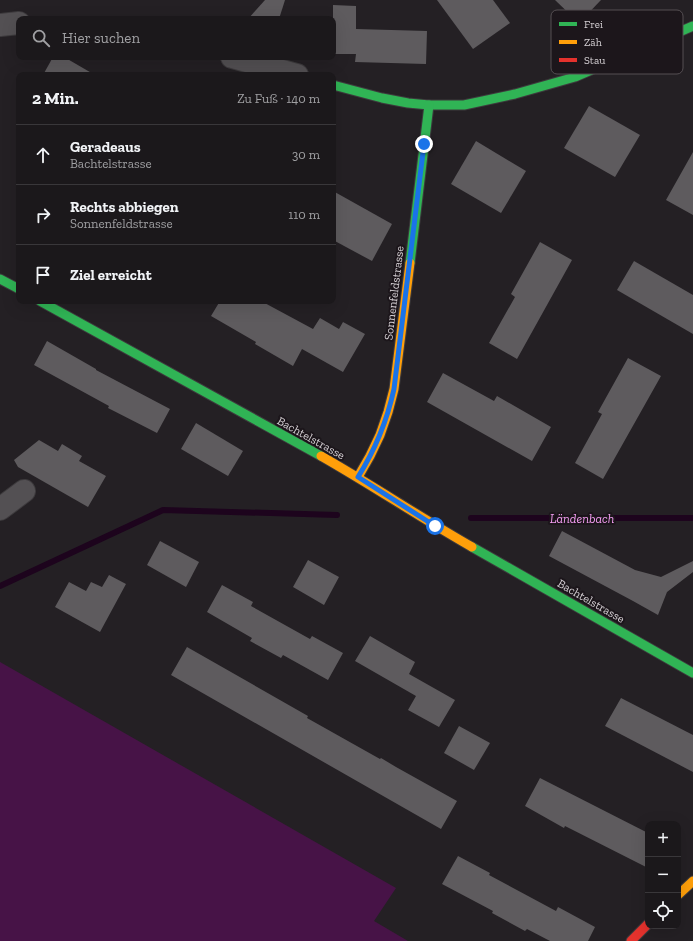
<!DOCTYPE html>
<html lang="de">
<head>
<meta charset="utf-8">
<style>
  body { margin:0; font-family:"Zilla Slab",serif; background:#242124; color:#f1f3f6 }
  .controls { position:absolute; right:12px; bottom:12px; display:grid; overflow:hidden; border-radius:8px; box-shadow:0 4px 16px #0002 }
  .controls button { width:36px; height:36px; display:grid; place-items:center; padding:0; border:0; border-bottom:1px solid #39373a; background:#1b181b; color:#f1f3f6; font:20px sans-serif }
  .stop { position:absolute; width:12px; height:12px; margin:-9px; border:3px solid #1a73e8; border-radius:50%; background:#fff }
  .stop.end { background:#1a73e8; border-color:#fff; box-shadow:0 1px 4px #0008 }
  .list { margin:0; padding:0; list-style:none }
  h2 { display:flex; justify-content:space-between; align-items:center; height:52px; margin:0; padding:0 16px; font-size:17px }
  h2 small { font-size:13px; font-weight:400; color:#a0a0a3 }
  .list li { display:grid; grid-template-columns:26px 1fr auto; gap:12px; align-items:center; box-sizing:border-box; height:60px; padding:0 16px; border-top:1px solid #39373a }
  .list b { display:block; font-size:15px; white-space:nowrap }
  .list p { margin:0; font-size:13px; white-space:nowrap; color:#a0a0a3 }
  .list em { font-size:13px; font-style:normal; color:#a0a0a3 }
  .icon { flex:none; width:22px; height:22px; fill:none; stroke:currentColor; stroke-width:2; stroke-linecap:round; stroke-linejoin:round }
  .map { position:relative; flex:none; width:693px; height:941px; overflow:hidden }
  .search { position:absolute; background:#1b181b; box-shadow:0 4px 16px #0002; left:16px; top:16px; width:320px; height:44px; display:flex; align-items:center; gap:10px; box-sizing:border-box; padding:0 14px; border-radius:8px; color:#a0a0a3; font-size:15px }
  .panel { position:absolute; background:#1b181b; box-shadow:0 4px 16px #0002; left:16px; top:72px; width:320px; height:232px; border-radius:8px }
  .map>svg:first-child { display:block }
  .green { fill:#471347 }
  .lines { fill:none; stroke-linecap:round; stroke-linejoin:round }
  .stream { stroke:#1d041d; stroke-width:6 }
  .building { fill:#5e5b5e }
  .street-casing { stroke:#3d3a3d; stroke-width:24 }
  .fast-casing { stroke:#3d3a3d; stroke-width:11 }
  .slow-casing { stroke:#3d3a3d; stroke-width:11 }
  .jam-casing { stroke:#3d3a3d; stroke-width:11 }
  .street { stroke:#535053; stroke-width:22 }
  .fast { stroke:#30b455; stroke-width:9 }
  .slow { stroke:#ff9f0a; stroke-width:9 }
  .jam { stroke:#e5322d; stroke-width:9 }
  .route { stroke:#1a73e8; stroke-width:5 }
  .labels { text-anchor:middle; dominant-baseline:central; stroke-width:4; stroke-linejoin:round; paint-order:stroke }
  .street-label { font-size:12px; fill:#d5d0d4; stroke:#1c161b }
  .water-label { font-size:13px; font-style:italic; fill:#f39df1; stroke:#1c161b }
  .key { fill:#1c161b; stroke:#544e52; stroke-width:1 }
  .key-label { font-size:11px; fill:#d5d0d4 }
</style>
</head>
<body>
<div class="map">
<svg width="693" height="941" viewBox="0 0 693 941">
  <rect width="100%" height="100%" fill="#242024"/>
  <path class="green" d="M0 662 396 888 374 921 408 941H0Z"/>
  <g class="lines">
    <g class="stream">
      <path d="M471 518H693"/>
      <path d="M0 586 163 510 337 515"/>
    </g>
  </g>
  <g class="building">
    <path d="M265 0H285L279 19H248Z"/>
    <path d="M437 0H493L510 23 473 49Z"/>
    <path d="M555 0H601L579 23Z"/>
    <path d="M333 5 356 6V29L427 31 426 64 355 62 356 54H333Z"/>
    <path d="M53 57H64L95 75H43Z"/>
    <path d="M589 106 640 135 615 177 564 148Z"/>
    <path d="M476 141 526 171 501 213 451 184Z"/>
    <path d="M693 152V215L666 200Z"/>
    <path d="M333 191 392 224 372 261 333 240Z"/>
    <path d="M540 242 572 260 517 359 489 343 515 297 511 294Z"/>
    <path d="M634 261 693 295V334L617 290Z"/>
    <path d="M220 301H261L313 329 320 318 339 329 343 322 365 334 343 372 302 349 293 366 255 344 256 342 211 316Z"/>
    <path d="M47 341 96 369V370L170 409 157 433 108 408 109 406 34 365Z"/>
    <path d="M628 358 661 376 603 479 575 463 602 414 598 412Z"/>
    <path d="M443 373 494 401 497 396 551 427 532 461 427 402Z"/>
    <path d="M196 423 243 451 228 476 181 449Z"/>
    <path d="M39 440 58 451 62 444 82 456 79 461 106 476 88 507 18 467 14 460Z"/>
    <path d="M562 531 635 570 661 577 693 561V572L667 592 658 615 633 601 549 556Z"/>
    <path d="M160 541 199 562 186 587 147 565Z"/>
    <path d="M308 560 339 577 324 605 293 587Z"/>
    <path d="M109 575 126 584 100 632 55 607 69 582 86 591 91 582 102 587Z"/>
    <path d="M222 585 253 602 251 606 310 639 312 636 343 653 328 680 283 655 281 658 250 641 252 638 207 612Z"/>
    <path d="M370 636 415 662 409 674 455 700 439 727 408 710 416 696 355 661Z"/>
    <path d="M187 647 308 716 307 718 380 759 381 758 396 767 457 801 441 829 171 675Z"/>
    <path d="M621 698 693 735V772L605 726Z"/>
    <path d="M459 726 490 743 474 770 444 753Z"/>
    <path d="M540 778 648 833V868L565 826 564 828 525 806Z"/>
    <path d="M458 856 490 873 489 875 556 911 558 907 595 927 588 941H550L527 929 525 931 492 913 493 911 442 884Z"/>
  </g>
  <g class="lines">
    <defs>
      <g id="street">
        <path d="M0 25 19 23"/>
        <path d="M232 57 297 75"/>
        <path d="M0 509 24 491"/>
      </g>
      <g id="fast">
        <path d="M333 85 382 98 408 103 429 105H464L515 94 575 77 693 26"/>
        <path d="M410 263 429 105"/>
        <path d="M0 279 19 289"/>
        <path d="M40 301 321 456"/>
        <path d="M472 547 693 673"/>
      </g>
      <g id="slow">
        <path d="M321 456C372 485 421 518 472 547"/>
        <path d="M358 477 370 456 380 435 388 412 394 389 410 263"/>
        <path d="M678 895 693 881"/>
      </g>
      <path id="jam" d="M631 941 648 924"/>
    </defs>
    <use href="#street" class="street-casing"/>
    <use href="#fast" class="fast-casing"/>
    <use href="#slow" class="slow-casing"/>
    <use href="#jam" class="jam-casing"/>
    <use href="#street" class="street"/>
    <use href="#fast" class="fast"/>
    <use href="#slow" class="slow"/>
    <use href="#jam" class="jam"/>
  </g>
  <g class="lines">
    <path class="route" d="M424 144 394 389C387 421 375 450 358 477L435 526"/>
  </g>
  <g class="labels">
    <g class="street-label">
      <text transform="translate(394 293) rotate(-83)">Sonnenfeldstrasse</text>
      <text transform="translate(311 438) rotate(29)">Bachtelstrasse</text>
      <text transform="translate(591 601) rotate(30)">Bachtelstrasse</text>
    </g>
    <g class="water-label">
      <text x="582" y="518">Ländenbach</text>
    </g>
  </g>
  <rect x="551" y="10" width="132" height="64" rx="6" class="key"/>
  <rect x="559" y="22" width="18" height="4" fill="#30b455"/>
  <rect x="559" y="40" width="18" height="4" fill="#ff9f0a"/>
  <rect x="559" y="58" width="18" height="4" fill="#e5322d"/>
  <g class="key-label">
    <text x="584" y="28">Frei</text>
    <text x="584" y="46">Zäh</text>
    <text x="584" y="64">Stau</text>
  </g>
</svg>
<div class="controls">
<button>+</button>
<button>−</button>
<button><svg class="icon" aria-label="locate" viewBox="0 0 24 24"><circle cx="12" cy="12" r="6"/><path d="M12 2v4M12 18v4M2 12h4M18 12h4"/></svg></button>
</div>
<div class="stop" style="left:435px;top:526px"></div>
<div class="stop end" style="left:424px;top:144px"></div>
<div class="search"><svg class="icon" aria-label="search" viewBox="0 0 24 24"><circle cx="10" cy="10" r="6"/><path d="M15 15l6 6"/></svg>Hier suchen</div>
<section class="panel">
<h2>2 Min.<small>Zu Fuß · 140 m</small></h2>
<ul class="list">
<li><svg class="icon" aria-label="ahead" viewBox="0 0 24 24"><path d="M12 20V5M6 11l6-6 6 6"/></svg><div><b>Geradeaus</b><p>Bachtelstrasse</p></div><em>30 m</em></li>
<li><svg class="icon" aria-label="right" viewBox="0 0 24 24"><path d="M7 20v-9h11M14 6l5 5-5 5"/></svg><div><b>Rechts abbiegen</b><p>Sonnenfeldstrasse</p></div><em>110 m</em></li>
<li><svg class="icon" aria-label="arrive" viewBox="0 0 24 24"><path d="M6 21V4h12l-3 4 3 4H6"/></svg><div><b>Ziel erreicht</b></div></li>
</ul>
</section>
</div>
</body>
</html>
